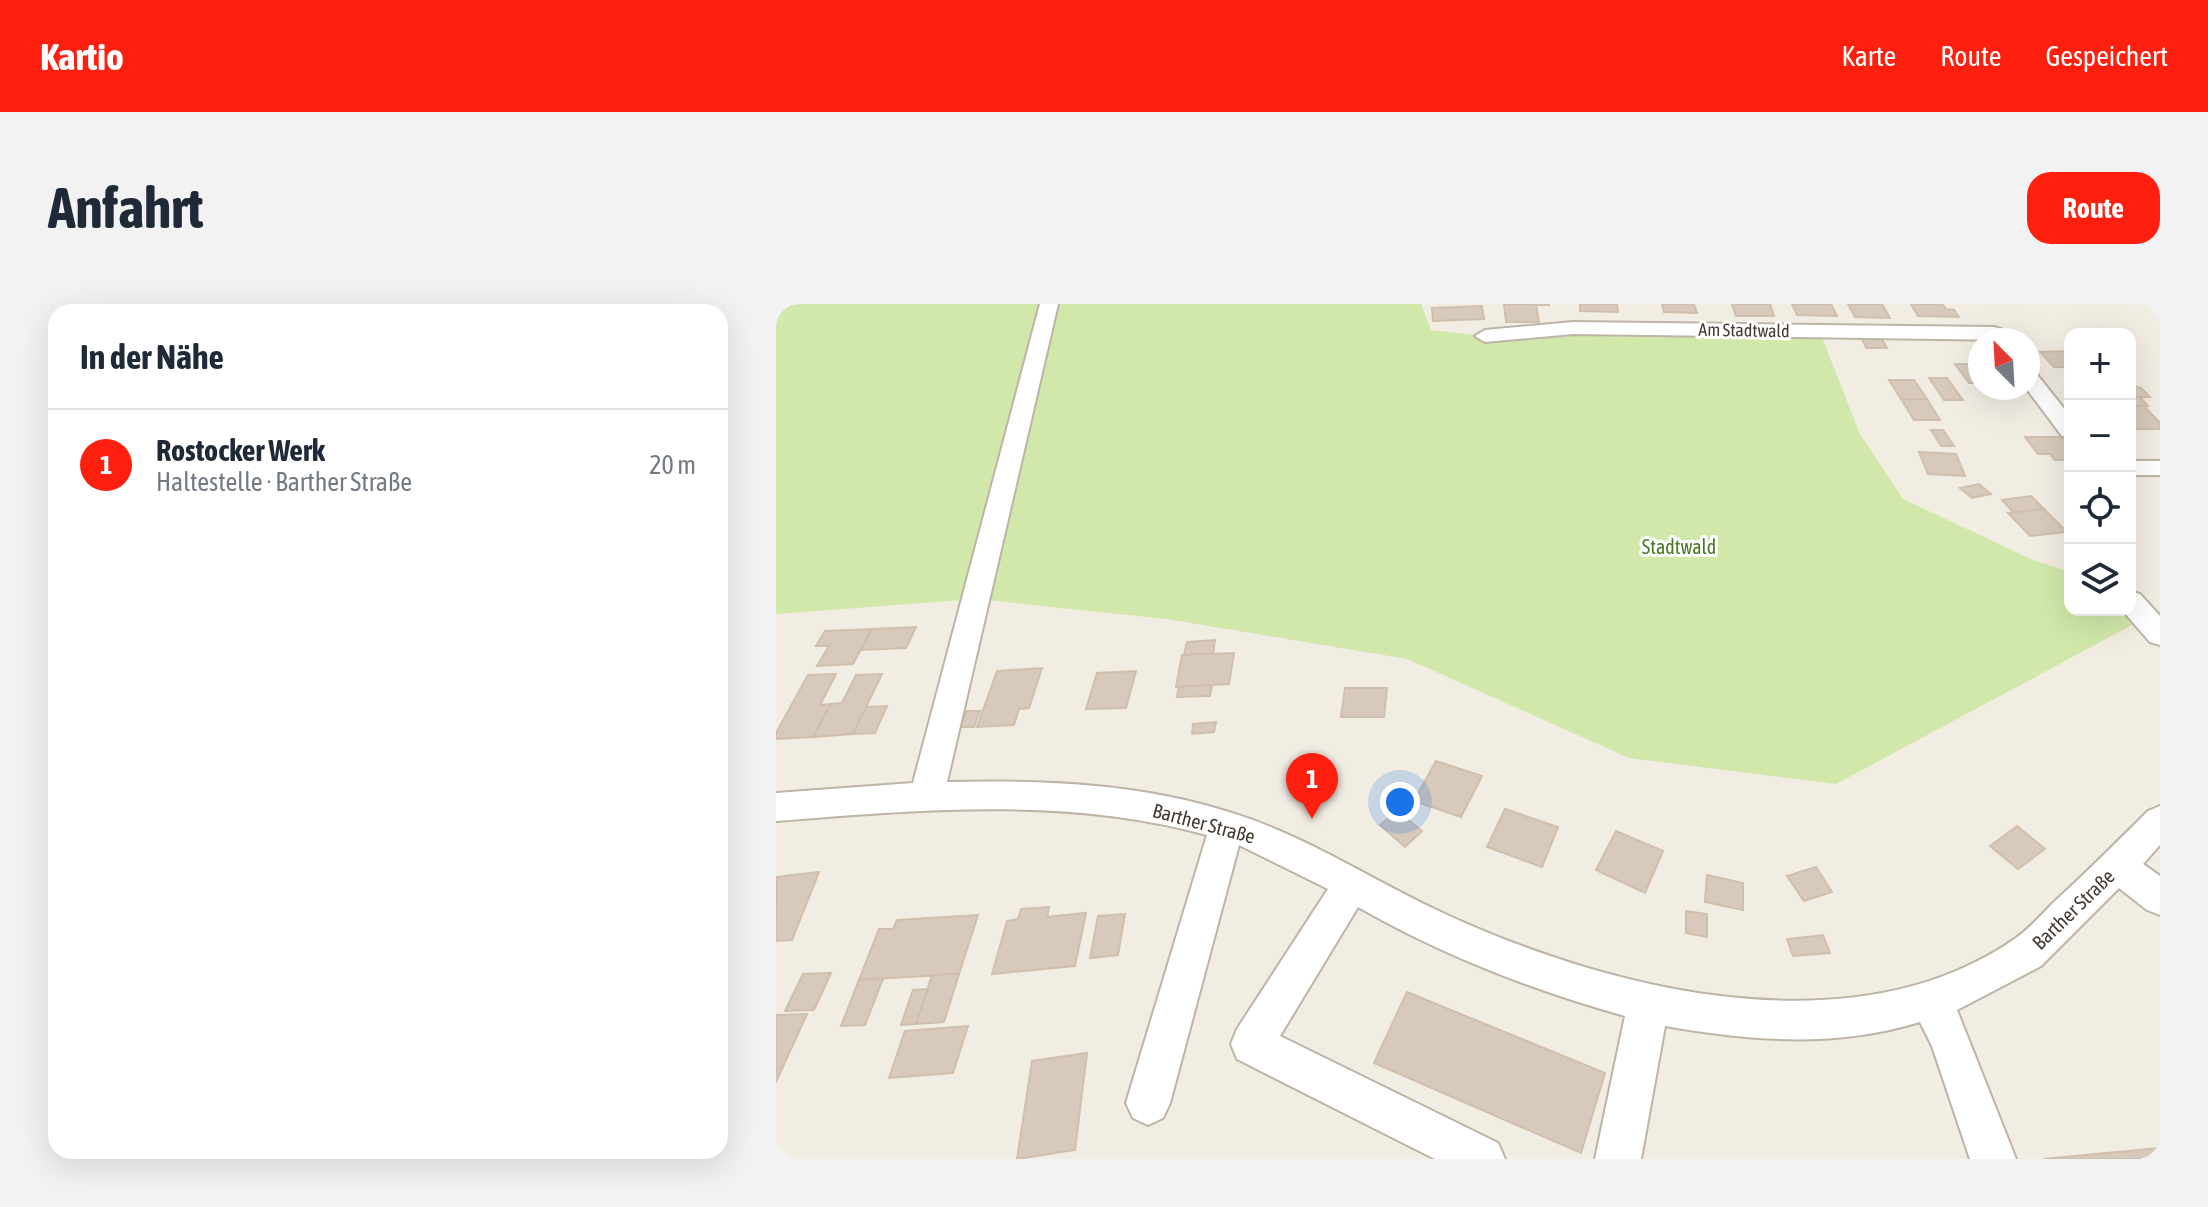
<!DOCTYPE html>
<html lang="de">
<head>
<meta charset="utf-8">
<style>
  body { margin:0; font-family:"Asap Condensed",sans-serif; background:#f2f2f3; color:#1f2937 }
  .controls { position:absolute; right:24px; top:24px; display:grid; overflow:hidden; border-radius:16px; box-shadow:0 8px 32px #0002 }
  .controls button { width:72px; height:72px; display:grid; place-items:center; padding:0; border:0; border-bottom:2px solid #e0e1e3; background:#fff; color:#1f2937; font:40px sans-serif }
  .compass { position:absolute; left:1192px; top:24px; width:72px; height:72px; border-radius:50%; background:#fff; box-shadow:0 8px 32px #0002; rotate:336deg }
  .you { position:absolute; left:624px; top:498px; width:28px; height:28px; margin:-20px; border:6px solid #fff; border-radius:50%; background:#1a73e8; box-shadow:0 0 0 12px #1a73e833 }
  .badge { display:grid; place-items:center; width:52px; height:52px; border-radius:50%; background:#ff1f0e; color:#fff; font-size:26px; font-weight:700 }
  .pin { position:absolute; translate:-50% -66px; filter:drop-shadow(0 2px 4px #0008) }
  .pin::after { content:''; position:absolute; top:42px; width:28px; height:24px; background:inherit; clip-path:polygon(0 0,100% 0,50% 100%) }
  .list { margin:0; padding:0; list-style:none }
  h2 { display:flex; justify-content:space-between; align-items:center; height:104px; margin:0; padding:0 32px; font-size:34px }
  h2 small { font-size:26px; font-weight:400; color:#747a83 }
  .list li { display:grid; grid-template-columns:52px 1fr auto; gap:24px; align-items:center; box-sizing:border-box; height:112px; padding:0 32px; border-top:2px solid #e0e1e3 }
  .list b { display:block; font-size:30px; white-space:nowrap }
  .list p { margin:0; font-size:26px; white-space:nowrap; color:#747a83 }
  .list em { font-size:26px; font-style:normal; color:#747a83 }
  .icon { flex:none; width:44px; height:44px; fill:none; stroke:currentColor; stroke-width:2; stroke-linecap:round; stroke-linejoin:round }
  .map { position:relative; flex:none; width:1384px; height:855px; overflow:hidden; border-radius:24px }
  header { display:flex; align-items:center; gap:48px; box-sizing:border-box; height:112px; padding:0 40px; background:#ff1f0e; color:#fff }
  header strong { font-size:38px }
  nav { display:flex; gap:44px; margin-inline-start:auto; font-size:28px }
  .intro { display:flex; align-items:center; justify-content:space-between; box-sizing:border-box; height:192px; padding:0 48px }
  h1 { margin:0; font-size:56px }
  .button { padding:20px 36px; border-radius:24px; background:#ff1f0e; color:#fff; font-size:28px; font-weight:700 }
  main { display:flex; gap:48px; padding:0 48px }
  aside { flex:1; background:#fff; border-radius:24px; box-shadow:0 8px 32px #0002 }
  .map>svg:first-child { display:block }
  .green { fill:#d1e8aa }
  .building { fill:#d7cabc; stroke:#cfbfac; stroke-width:2 }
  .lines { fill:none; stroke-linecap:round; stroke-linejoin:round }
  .minor-casing { stroke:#beb4a6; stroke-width:4 }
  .minor { fill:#fff; fill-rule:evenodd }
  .labels { text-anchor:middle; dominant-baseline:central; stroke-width:6; stroke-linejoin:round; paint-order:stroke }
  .far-street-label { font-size:18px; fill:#443c33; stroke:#fff }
  .park-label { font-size:20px; fill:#4b7726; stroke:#fff }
  .street-label { font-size:20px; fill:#443c33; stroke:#fff }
</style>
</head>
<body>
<header>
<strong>Kartio</strong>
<nav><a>Karte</a><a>Route</a><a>Gespeichert</a></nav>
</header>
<div class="intro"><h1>Anfahrt</h1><a class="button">Route</a></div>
<main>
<aside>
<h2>In der Nähe<small></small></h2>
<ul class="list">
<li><span class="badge">1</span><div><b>Rostocker Werk</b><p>Haltestelle · Barther Straße</p></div><em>20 m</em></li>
</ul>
</aside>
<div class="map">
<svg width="1384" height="855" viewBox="0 0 1384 855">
  <rect width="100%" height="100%" fill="#f2ede3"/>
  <path class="green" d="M0 0H645L655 26 709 32 797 24 1045 31 1084 130 1127 195 1257 256 1294 268V306H1354L1369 314 1060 480 853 454 631 355 390 315 201 295 0 310Z"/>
  <g class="building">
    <path d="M728 0H773V1H760L763 18H730Z"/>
    <path d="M804 0H841L842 8 804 7Z"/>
    <path d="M886 0H918L921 9 888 8Z"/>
    <path d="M956 0H994L998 12H960Z"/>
    <path d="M1016 0H1055L1061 12 1021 11Z"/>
    <path d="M1072 0H1106L1114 14 1079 13Z"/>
    <path d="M1135 0H1166L1170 5 1178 6 1183 13 1142 12Z"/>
    <path d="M706 2 708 15 657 17 656 4Z"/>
    <path d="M1086 34 1106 35 1111 44H1090Z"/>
    <path d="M1291 47 1294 50V63H1278L1264 48Z"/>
    <path d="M1179 60H1204V79H1193Z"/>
    <path d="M1153 74H1171L1187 96H1168Z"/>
    <path d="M1113 76H1138L1151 95H1125Z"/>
    <path d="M1354 81 1365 84 1374 93H1364L1372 102H1354Z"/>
    <path d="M1125 95H1151L1164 116H1138Z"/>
    <path d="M1354 102H1368L1384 119V125H1354Z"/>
    <path d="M1155 126H1167L1178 142H1165Z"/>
    <path d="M1249 133H1285L1294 144V156H1279L1274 150H1262Z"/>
    <path d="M1143 148 1180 150 1189 172 1152 170Z"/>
    <path d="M1203 180 1215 190 1196 194 1184 184Z"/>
    <path d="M1255 192 1268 205 1238 209 1226 196Z"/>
    <path d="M1268 205 1291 228 1254 232 1232 209Z"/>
    <path d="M140 323 130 344 85 346 96 325Z"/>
    <path d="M96 325 77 360 41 362 53 342H40L49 327Z"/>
    <path d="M439 336 437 350 408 351 411 338Z"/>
    <path d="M458 349 453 380 400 383 406 351Z"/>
    <path d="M266 364 253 404 243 405 238 421 201 423 221 367Z"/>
    <path d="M360 367 350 404 310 405 321 369Z"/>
    <path d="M60 370 44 401 55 400 37 433 0 435V429L32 371Z"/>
    <path d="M106 370 77 430 37 433 55 400 66 399 80 371Z"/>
    <path d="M436 381 434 392 401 393 403 383Z"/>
    <path d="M569 384H611L608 413H565Z"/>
    <path d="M111 402 99 429 77 430 90 403Z"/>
    <path d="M190 407H204L198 423H184Z"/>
    <path d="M440 418 438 428 416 430 417 420Z"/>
    <path d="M660 457 706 472 685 513 638 497Z"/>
    <path d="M729 505 782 523 766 563 711 543Z"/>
    <path d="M621 507 646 527 629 543 604 521Z"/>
    <path d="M1241 522 1269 545 1242 565 1214 542Z"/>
    <path d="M840 527 887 547 869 589 820 566Z"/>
    <path d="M1040 563 1056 588 1028 597 1011 572Z"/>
    <path d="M43 568 16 636 0 637 1 573Z"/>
    <path d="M931 571 967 579V606L929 598Z"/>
    <path d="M273 603 271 613 310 609 299 662 216 670 231 617 242 615 245 605Z"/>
    <path d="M910 607 931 610V633L910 629Z"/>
    <path d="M349 610 342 651 314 654 322 612Z"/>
    <path d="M202 611 183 670 83 676 103 625H117L121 616Z"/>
    <path d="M1047 631 1054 649 1017 652 1011 635Z"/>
    <path d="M55 669 38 706 9 707 27 670Z"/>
    <path d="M183 670 168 718 140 720 156 671Z"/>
    <path d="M107 675 89 721 65 722 83 676Z"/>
    <path d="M152 685 140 720 125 721 137 686Z"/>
    <path d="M631 688 829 769 805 849 598 759Z"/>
    <path d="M31 710 0 778V711Z"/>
    <path d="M192 722 177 769 113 774 129 727Z"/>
    <path d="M311 749 299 846 241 855 256 757Z"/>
    <path d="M1384 844V855H1267Z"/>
  </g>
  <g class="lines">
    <defs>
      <g id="minor">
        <path d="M264 0H282L171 478C267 476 364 479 456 509 533 533 597 577 669 610 834 686 1078 748 1240 634 1254 624 1266 610 1278 598 1310 569 1341 538 1372 507L1384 502V541L1367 560 1384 572V611L1371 606 1343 584 1265 662 1181 706 1240 855H1194L1156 742 1144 718C1059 744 975 737 889 722L865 855H819L849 712C756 686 666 651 582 603L504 732 722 839 729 855H659L461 755 455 740 461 725 552 585 463 541 394 799 387 814 372 821 357 814 350 799 431 531C290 492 144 506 0 517V489L137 479Z"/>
        <path d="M797 18 1218 23 1225 25 1234 36 797 30 709 38 699 32 709 26Z"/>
        <path d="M1252 66 1259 68 1294 112V134L1286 132 1250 84Z"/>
        <rect x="1354" y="157" width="30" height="14"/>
        <path d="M1354 287 1364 290 1384 312V341L1374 338 1346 306H1354Z"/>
      </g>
    </defs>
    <use href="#minor" class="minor-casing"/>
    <use href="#minor" class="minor"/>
  </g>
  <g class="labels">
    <g class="far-street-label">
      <text transform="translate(968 26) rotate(1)">Am Stadtwald</text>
    </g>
    <g class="park-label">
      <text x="903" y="242">Stadtwald</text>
    </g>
    <g class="street-label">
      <text transform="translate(428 519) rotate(15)">Barther Straße</text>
      <text transform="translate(1297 605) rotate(-44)">Barther Straße</text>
    </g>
  </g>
</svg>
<div class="controls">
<button>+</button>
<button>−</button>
<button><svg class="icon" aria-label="locate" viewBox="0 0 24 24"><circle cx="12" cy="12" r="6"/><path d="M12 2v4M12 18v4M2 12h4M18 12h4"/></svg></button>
<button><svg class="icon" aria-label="layers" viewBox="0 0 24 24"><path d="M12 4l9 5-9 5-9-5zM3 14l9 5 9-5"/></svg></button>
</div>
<svg class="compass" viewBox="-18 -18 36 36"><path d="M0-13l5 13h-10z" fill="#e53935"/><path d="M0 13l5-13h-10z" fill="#747a83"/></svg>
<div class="you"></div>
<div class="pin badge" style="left:536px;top:515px">1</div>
</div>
</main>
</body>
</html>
